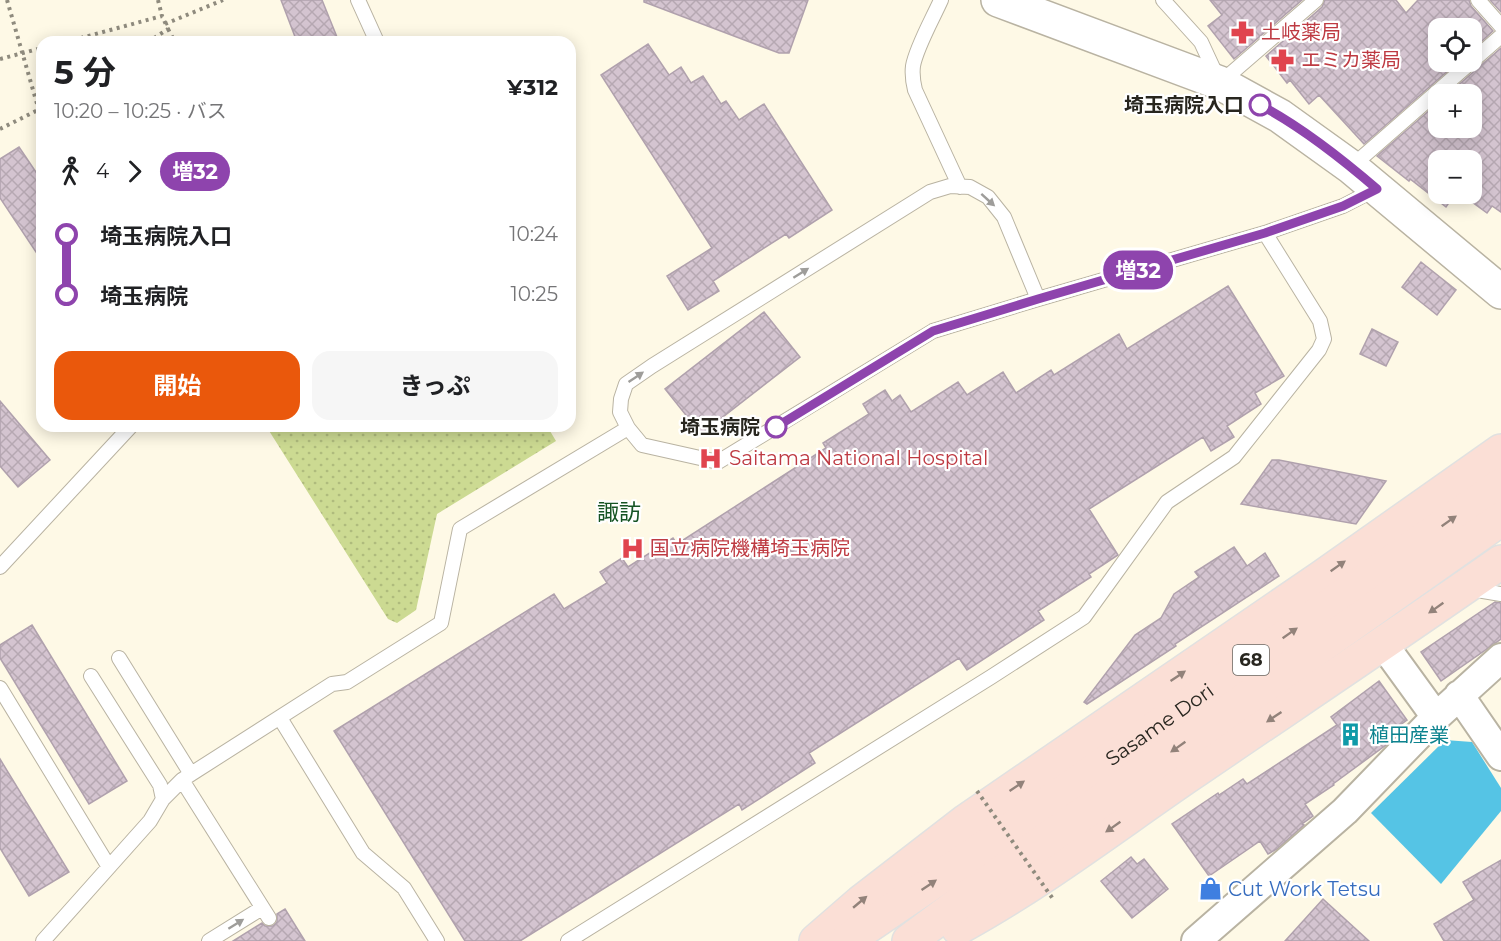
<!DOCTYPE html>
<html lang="ja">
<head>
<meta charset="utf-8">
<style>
  body { margin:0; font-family:Montserrat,"Noto Sans JP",sans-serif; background:#f6f6f6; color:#202124; height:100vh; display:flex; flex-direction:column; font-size:22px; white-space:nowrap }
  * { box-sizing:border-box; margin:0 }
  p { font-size:20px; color:#757577 }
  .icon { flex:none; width:33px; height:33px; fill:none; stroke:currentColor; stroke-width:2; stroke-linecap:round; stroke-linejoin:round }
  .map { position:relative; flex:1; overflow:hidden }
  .sheet { position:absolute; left:36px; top:36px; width:540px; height:396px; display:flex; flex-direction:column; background:#fff; border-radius:18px; box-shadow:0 3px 15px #0003 }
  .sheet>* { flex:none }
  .badge { padding:0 12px; border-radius:20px; font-size:21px; line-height:39px }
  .tools { position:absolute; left:1428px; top:18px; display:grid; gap:12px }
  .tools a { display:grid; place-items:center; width:54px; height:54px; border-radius:12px; background:#fff; box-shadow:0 3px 15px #0003; font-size:30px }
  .map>.badge { position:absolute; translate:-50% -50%; box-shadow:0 0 0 3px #fff }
  .legs { display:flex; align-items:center; gap:9px; height:66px; padding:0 18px; font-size:20px }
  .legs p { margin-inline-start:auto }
  .head { display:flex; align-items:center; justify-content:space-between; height:102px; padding:0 18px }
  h1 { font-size:33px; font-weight:700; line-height:45px }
  .cta { display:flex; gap:12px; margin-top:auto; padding:12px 18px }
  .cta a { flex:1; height:69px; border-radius:18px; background:#ea580c; color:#fff; font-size:24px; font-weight:700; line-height:69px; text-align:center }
  .cta a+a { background:#f6f6f6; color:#202124 }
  ul { padding:0 18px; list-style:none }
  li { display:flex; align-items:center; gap:21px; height:60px; font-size:22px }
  li i { display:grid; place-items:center; width:9px; height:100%; margin:0 8px; background:currentColor }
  li i::after { content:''; width:15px; height:15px; margin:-8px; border:4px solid; border-radius:50%; background:#fff }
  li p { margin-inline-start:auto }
  li:first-child i { background:linear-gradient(#0000 50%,currentColor 0) }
  li:last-child i { background:linear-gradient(currentColor 50%,#0000 0) }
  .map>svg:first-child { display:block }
  .grass { fill:url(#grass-dots) }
  .water { fill:#55c4e5 }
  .building { fill:url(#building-cross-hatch); stroke:#b0a1ad; stroke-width:1.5 }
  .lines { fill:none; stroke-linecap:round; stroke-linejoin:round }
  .service-casing { stroke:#b9b3a2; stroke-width:16 }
  .minor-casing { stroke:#b9b3a2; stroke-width:32 }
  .tertiary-casing { stroke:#b9b3a2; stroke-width:36 }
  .primary-casing { stroke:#e1e1e0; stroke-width:36 }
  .path { stroke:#8f8b7e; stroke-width:4; stroke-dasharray:3 4.5; stroke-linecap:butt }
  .service { stroke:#fff; stroke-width:14 }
  .minor { stroke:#fff; stroke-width:28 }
  .tertiary { stroke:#fff; stroke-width:33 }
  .primary { stroke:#fbdfd6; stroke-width:33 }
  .path-bridge { stroke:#8f8b7e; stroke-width:4; stroke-dasharray:3 4.5; stroke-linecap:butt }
  .oneway { fill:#9e9d9a }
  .oneway2 { fill:#92827a }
  .line-1-casing { stroke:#fff; stroke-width:14 }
  .line-1 { stroke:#8e44ad; stroke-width:9 }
  .stop-1-dot { fill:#fff; stroke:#8e44ad; stroke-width:3 }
  .labels { text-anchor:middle; stroke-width:4.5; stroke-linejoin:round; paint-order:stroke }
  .shield { fill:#fff; stroke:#686762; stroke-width:1.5 }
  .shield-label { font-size:18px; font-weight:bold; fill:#28261f }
  .health-label { font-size:20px; fill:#be3a42; stroke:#fff; text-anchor:start }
  .stop-label { font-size:20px; font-weight:bold; fill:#28261f; stroke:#fff; text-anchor:end }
  .street-label { font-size:20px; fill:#28261f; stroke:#fff }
  .culture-label { font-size:20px; fill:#0d838f; stroke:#fff; text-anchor:start }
  .shop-label { font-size:20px; fill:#366cbe; stroke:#fff; text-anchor:start }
  .quarter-label { font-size:22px; fill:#165424; stroke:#fff }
</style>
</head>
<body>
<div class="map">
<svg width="1501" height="941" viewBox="0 0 1501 941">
  <defs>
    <pattern id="grass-dots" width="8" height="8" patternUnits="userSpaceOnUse" patternTransform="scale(1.5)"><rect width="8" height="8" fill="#ccda92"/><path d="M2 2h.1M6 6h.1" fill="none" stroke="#afbb7d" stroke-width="1.8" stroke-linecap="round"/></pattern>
    <pattern id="building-cross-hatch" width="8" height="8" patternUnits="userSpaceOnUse" patternTransform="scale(1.5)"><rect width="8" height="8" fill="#d4c4d0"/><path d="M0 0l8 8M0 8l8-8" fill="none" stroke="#b6a8b2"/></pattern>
  </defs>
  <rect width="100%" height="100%" fill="#fef9e6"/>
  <path class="grass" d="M266,426h281l9,15 -119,73 -21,96 -19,13 -9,-4z"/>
  <path class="water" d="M1445,740l27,2 29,46v23l-60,73 -70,-71z"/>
  <path class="building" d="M281,0h41l17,42h-42z
    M644,0h164l-19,53h-10l-135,-51z
    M1210,0h92l-68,59 -26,-33 14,-11z
    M1325,0h71l10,13 12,-13h51l2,6 22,25 -21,19v-22h-34v34h20l-94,82 -45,-49 -10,9 -19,-24 -3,3 -21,-27 56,-49z
    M1490,0h11v12z
    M648,44l21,31 12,-8 10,16 12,-7 18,28 5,-3 13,19 25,-16 68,106 -43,28 -3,-4 -73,47 6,10 -31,19 -21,-34 45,-28 -111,-173z
    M1501,48v164l-9,-6 -5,7 -26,-19h11v-34h-34v34h17l-9,13 -36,-28 -1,2 -32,-25 61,-53v25h34v-34h-24z
    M19,147l23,34v80l-42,-63v-39z
    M1421,262l35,28 -19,25 -35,-28z
    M1228,286l56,90 -29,17 6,11 -34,22 7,11 -23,14 -8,-14 -114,72 29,46 -29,19 2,3 -53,34 6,9 -77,50 -8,-12 -150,95 6,10 -73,47 -3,-6 -219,137h-55l-131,-210 220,-137 10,15 43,-26 -7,-11 22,-14 6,9 45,-29 4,6 149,-96 -3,-5 46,-29 -6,-10 22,-14 7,11 8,-6 11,17 47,-30 9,13 36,-23 13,21 35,-23 3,5 65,-41 8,15z
    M764,312l36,45 -99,77 -36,-45z
    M1372,329l26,13 -12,24 -26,-12z
    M0,401l50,59 -32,27 -18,-21z
    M1272,460h7l107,21 -30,43 -115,-20z
    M1234,547l13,19 18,-13 14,23 -104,68 1,2 -89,58 -3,-2 51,-67 26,-17 13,-24 25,-17 -4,-5z
    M1495,602l6,1v36l-60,42 -20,-29z
    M32,625l95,156 -38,23 -89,-146v-13z
    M1379,681l28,39 -25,18 4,7 -53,39 1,1 -29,19 8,12 -11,8 2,1 -27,24 -9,5 -8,-13 -51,35 -37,-52 46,-31 1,2 24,-16 4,5 90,-59 -6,-8z
    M0,759l69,113 -40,24 -29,-48z
    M1131,857l6,7 7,-5 24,30 -36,29 -31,-37z
    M1501,860v81h-57l-10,-17 40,-24 -11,-18z
    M1323,899l46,42h-84z
    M285,909l20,32h-72l29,-18 3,3h8l4,-4v-8z"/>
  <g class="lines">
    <defs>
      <path id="service" d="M358,0l19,42
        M941,0c-8,18 -25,48 -28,66 -1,8 0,16 2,24l45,97
        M1163,0l38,42 19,41 96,-83
        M1478,0l23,26
        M1351,167l150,-131
        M1038,299l-34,-82 -16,-20 -18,-10 -20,-1 -20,6 -278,174 -26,18 -5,15 -1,13 8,16 14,17 76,17 215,-131 105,-32 227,-66 78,-27 33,-17
        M0,567l131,-141
        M1471,589l30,5
        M119,658l72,116
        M0,688l109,179
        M280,718l83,135 41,35 33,53
        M182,780l87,138
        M163,799l19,-19 9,-6 141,-90 15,-2 94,-59 19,-94 168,-101
        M43,941l107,-120 13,-22 -3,-14 -69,-109
        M209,941l53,-33
        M568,941l423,-264 93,-60 83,-115 67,-45 85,-107 5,-11 -4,-18 -55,-88"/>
      <path id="minor" d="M1383,644l53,73
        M1459,695l42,61
        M1196,941l149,-130 91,-94 65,-59"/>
      <path id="tertiary" d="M998,0l222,83 60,33 71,51 150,125"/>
      <g id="primary">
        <path d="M958,928c81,-44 155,-101 231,-153 104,-71 209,-141 312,-213"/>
        <path d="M816,941l45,-39 105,-81 356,-244 179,-126"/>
        <path id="s1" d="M846,941l155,-105 500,-351"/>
        <path d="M909,941l121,-90 471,-332"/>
      </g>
    </defs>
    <use href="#service" class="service-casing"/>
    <use href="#minor" class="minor-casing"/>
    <use href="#tertiary" class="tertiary-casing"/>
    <use href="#primary" class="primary-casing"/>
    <path class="path" d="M7,0l35,121
      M158,0l4,16
      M165,24l58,-24
      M168,29l7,13
      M66,42l96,-26 6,13 -20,13
      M0,59l42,-11
      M0,129l42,-21"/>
    <use href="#service" class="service"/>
    <use href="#minor" class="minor"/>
    <use href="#tertiary" class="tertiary"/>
    <use href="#primary" class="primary"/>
    <path class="path-bridge" d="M977,791l76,108"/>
  </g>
  <defs><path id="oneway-solid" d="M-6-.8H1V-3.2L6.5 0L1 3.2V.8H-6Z" transform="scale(1.5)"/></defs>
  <g class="oneway">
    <use href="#oneway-solid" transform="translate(988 200) rotate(42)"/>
    <use href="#oneway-solid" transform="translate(801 273) rotate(-32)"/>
    <use href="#oneway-solid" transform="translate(636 377) rotate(-34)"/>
    <use href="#oneway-solid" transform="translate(236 924) rotate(-32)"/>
  </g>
  <g class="oneway2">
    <use href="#oneway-solid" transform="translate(1449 521) rotate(-35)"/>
    <use href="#oneway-solid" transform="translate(1338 566) rotate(-35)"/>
    <use href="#oneway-solid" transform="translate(1436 608) rotate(145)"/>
    <use href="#oneway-solid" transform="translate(1290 633) rotate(-35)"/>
    <use href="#oneway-solid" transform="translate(1178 676) rotate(-34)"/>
    <use href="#oneway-solid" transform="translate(1274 717) rotate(146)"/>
    <use href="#oneway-solid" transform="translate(1178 747) rotate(145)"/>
    <use href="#oneway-solid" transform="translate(1017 786) rotate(-34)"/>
    <use href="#oneway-solid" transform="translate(1113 827) rotate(145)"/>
    <use href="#oneway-solid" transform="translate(929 885) rotate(-34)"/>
    <use href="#oneway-solid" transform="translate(860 902) rotate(-40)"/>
  </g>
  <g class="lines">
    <defs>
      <path id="line-1" d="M776,427l157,-96 105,-32 227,-66 78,-27 34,-17c-36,-31 -75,-62 -117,-84"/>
    </defs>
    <use href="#line-1" class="line-1-casing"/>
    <use href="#line-1" class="line-1"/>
  </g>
  <defs>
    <symbol id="pharmacy-bare" viewBox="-9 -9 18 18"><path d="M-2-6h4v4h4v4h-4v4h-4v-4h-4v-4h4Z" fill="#e0444e" stroke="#fff" stroke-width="2.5" paint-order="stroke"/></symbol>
    <symbol id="hospital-bare" viewBox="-9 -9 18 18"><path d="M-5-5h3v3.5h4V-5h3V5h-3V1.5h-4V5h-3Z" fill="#e0444e" stroke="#fff" stroke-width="2.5" paint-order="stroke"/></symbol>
    <symbol id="building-bare" viewBox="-9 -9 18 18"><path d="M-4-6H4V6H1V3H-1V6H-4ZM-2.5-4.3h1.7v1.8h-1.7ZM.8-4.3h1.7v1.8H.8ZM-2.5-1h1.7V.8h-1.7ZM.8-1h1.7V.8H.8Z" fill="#0f9aa8" stroke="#fff" stroke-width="2.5" paint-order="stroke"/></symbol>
    <symbol id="shop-bare" viewBox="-9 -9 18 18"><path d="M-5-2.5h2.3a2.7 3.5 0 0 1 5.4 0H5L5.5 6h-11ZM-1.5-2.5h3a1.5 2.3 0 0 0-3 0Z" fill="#3f7fe0" stroke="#fff" stroke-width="2.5" paint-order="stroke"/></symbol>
  </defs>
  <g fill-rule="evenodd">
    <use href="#pharmacy-bare" x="1226" y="16" width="33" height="33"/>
    <use href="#pharmacy-bare" x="1266" y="44" width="33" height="33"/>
    <use href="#hospital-bare" x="694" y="442" width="33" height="33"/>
    <use href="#hospital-bare" x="616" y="532" width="33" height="33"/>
    <use href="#building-bare" x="1334" y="718" width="33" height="33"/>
    <use href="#shop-bare" x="1194" y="872" width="33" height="33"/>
  </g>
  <g class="stop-1-dot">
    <circle cx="1260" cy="105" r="10"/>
    <circle cx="776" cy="427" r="10"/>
  </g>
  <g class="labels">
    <rect class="shield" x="1233" y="645" width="36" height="30" rx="4.5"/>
    <g class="shield-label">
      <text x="1251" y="666">68</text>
    </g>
    <g class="health-label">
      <text x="1261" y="39">土岐薬局</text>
      <text x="1301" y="67">エミカ薬局</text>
      <text x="729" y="465">Saitama National Hospital</text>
      <text x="650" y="555">国立病院機構埼玉病院</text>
    </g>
    <g class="stop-label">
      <text x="1244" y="112">埼玉病院入口</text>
      <text x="760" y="434">埼玉病院</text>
    </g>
    <g class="street-label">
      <text dy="7" stroke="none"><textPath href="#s1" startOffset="381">Sasame Dori</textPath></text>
    </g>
    <g class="culture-label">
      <text x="1369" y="742">植田産業</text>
    </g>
    <g class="shop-label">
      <text x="1228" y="896">Cut Work Tetsu</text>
    </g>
    <g class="quarter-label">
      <text x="619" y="520">諏訪</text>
    </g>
  </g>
</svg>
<div class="tools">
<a><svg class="icon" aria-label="locate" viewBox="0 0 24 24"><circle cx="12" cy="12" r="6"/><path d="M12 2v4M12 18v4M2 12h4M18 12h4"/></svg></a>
<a>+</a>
<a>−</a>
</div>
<b class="badge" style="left:1138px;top:270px;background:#8e44ad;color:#fff">増32</b>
<section class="sheet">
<div class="head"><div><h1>5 分</h1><p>10:20 – 10:25 · バス</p></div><b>¥312</b></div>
<div class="legs"><svg class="icon" aria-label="walk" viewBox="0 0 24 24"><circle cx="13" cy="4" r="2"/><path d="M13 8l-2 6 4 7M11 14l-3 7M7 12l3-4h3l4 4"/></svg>4<svg class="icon" aria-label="forward" viewBox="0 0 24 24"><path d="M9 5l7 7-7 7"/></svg><b class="badge" style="background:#8e44ad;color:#fff">増32</b></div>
<ul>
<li><i style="color:#8e44ad"></i><b>埼玉病院入口</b><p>10:24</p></li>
<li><i style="color:#8e44ad"></i><b>埼玉病院</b><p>10:25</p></li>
</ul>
<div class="cta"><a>開始</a><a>きっぷ</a></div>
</section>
</div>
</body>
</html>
